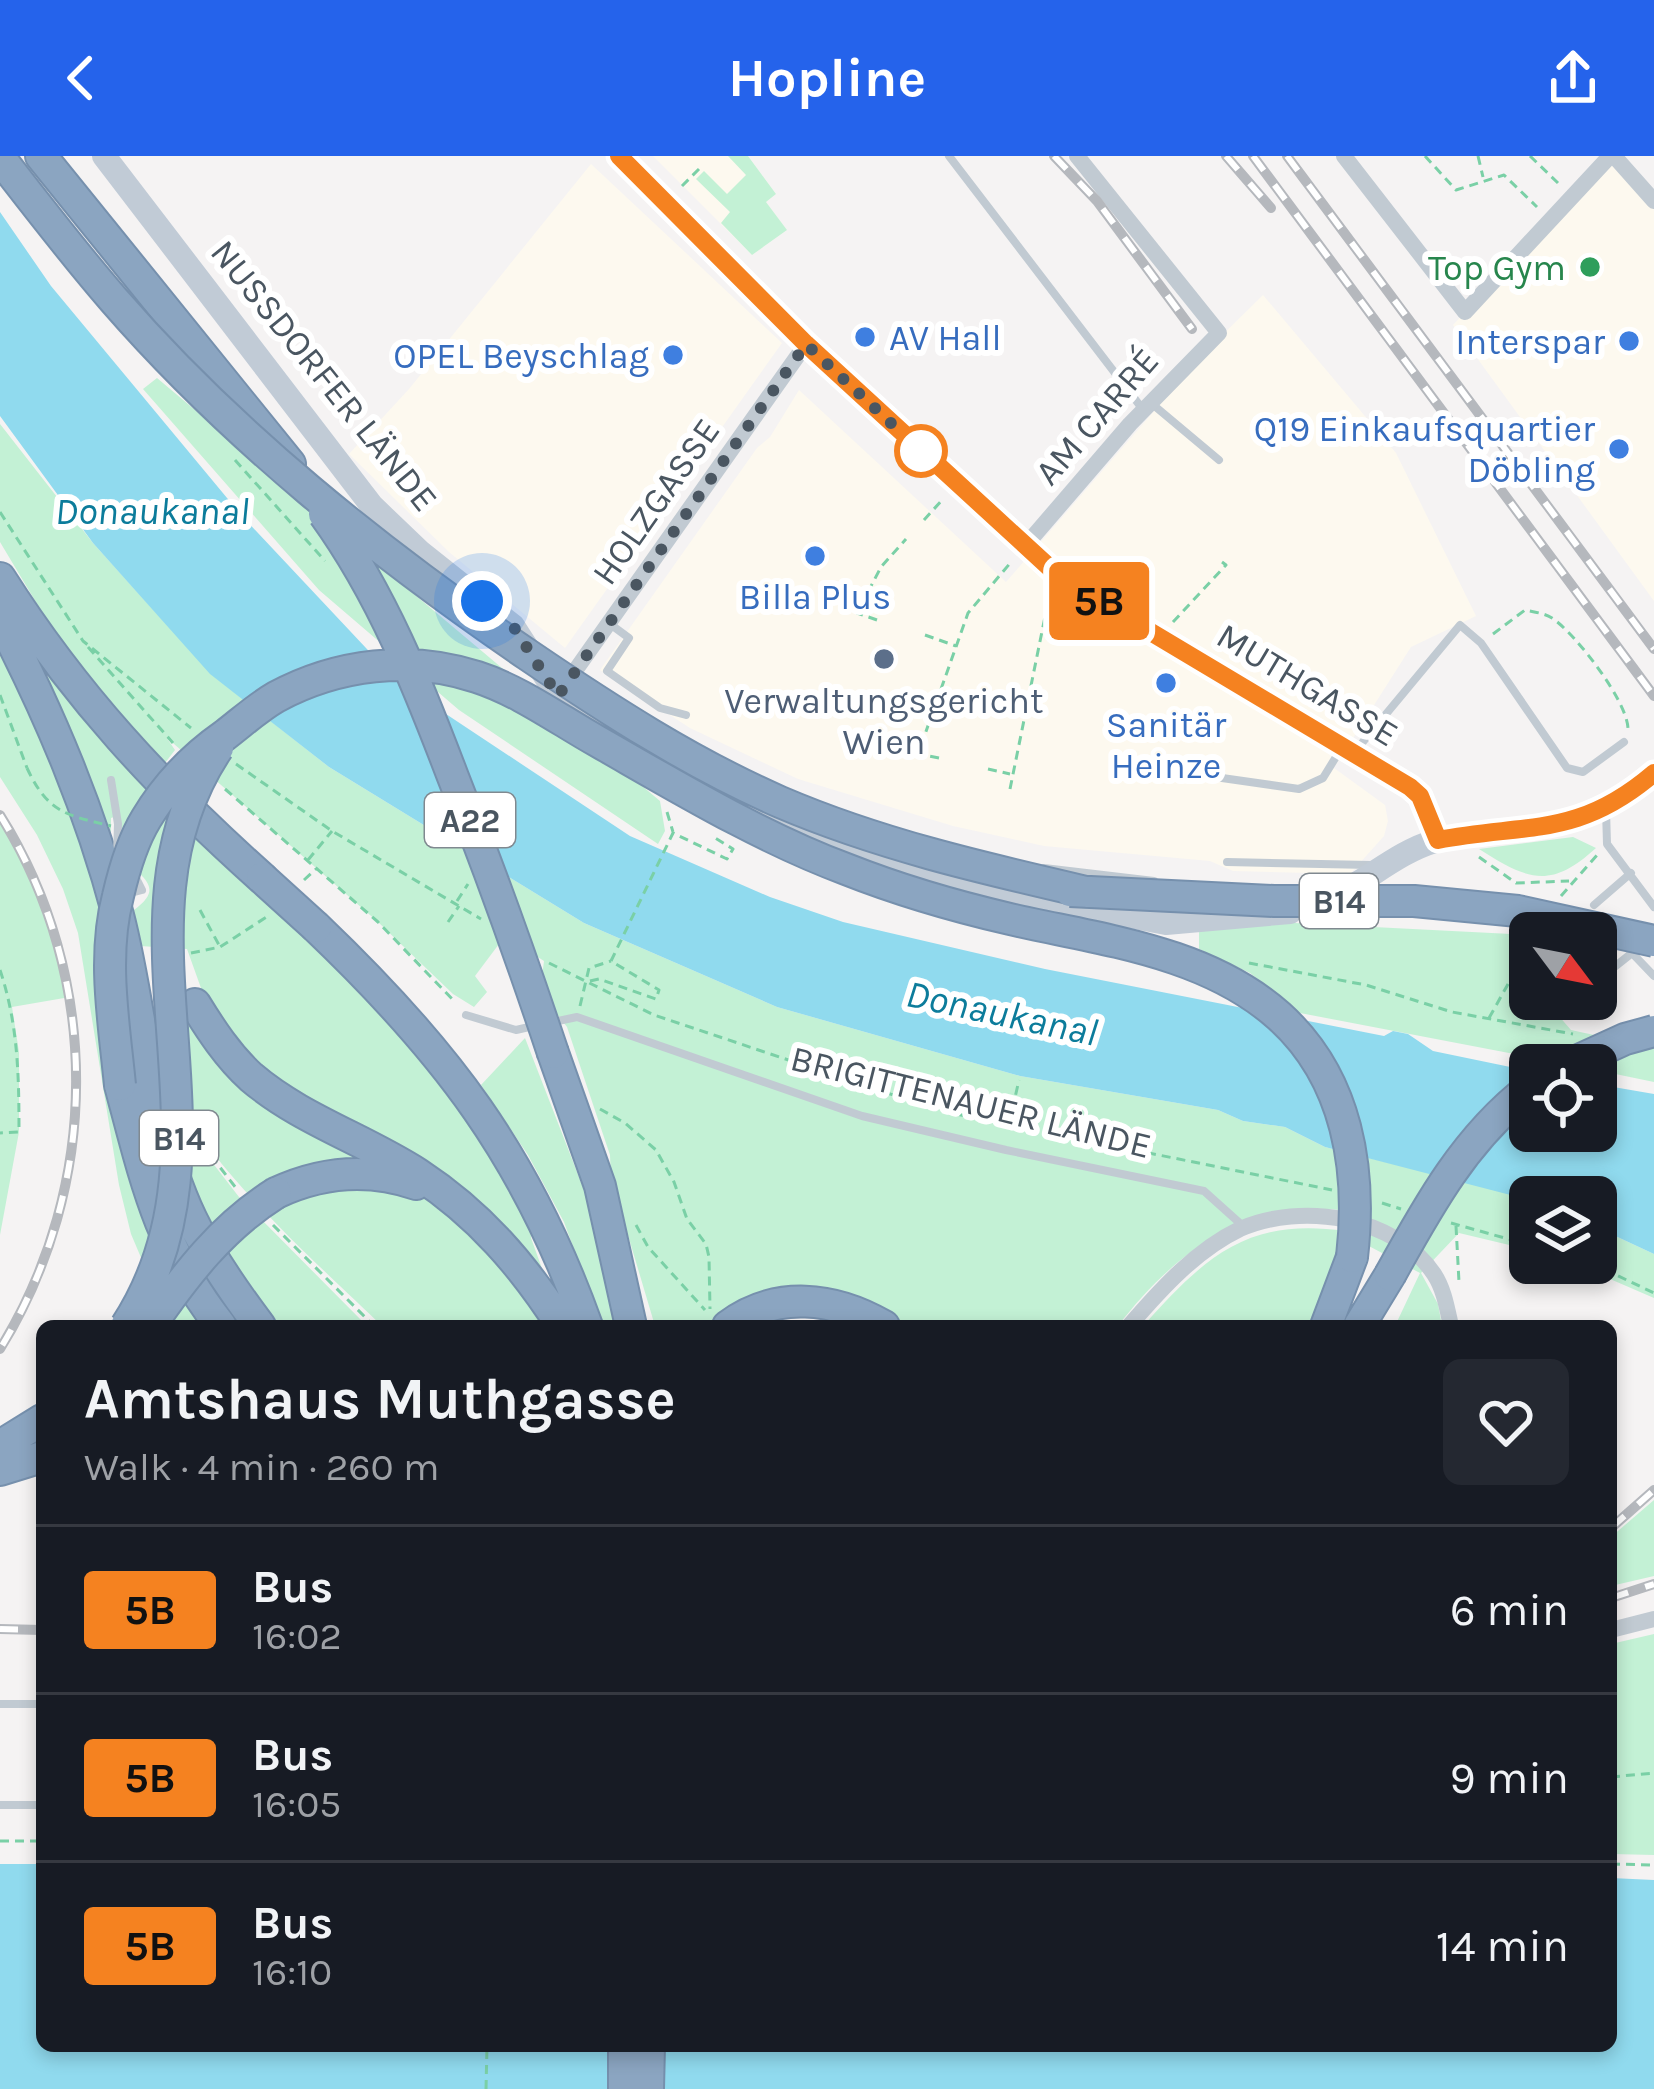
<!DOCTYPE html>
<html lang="en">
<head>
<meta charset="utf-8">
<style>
  body { margin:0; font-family:Karla,sans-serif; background:#242831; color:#f1f3f6; height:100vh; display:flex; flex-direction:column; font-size:45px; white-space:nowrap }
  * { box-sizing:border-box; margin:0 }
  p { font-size:39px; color:#9ea1a6 }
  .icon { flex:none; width:66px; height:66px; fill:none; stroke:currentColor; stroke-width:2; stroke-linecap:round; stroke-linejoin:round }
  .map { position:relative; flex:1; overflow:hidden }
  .sheet { position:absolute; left:36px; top:1164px; width:1581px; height:732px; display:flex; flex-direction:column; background:#171b24; border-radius:18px; box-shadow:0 6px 18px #0003 }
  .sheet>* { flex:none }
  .badge { padding:0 24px; border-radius:9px; font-size:42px; line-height:78px }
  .needle { width:78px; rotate:122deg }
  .controls { position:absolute; left:1509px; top:756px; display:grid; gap:24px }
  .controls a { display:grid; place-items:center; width:108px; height:108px; border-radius:18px; background:#171b24; box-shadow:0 6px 18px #0003; font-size:60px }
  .you { position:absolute; width:60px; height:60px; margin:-30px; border:9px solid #fff; border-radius:50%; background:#1a73e8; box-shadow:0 0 0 18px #1a73e833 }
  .map>.badge { position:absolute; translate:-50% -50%; box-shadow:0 0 0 6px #fff }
  .round { display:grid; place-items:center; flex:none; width:126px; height:126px; border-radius:18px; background:#242831 }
  .summary { display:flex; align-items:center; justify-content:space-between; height:204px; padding:0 48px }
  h1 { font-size:57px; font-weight:700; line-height:90px }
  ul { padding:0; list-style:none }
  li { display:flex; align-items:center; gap:36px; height:168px; padding:0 48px; border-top:3px solid #363941 }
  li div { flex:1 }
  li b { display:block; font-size:45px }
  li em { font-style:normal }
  li .badge { min-width:132px; font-weight:700; text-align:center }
  header { display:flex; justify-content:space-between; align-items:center; height:156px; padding:0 48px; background:#2563eb; color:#fff; font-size:54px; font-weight:700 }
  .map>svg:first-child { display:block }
  .commercial { fill:#fdf9ef }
  .green { fill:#c3f1d5 }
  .water { fill:#90daee }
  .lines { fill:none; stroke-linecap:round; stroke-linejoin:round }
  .highway-casing { stroke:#7690ad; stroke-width:34 }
  .path { stroke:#7ad0a6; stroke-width:3; stroke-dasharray:9 6; stroke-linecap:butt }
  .lane { stroke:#c1cad2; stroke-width:8 }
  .street { stroke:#c1cad2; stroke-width:16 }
  .secondary { stroke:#c1cbd6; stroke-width:24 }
  .highway { stroke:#8ba5c1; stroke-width:30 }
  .rail-casing { stroke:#b5b8bd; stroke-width:10 }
  .rail { stroke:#fff; stroke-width:6; stroke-dasharray:18; stroke-linecap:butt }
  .highway-bridge-casing { stroke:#7690ad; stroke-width:34; stroke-linecap:butt }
  .path-bridge { stroke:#7ad0a6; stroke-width:3; stroke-dasharray:9 6; stroke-linecap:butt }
  .highway-bridge { stroke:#8ba5c1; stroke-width:30 }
  .line-casing { stroke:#fff; stroke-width:27 }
  .line { stroke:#f58220; stroke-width:18 }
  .walk { stroke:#4a5661; stroke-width:12; stroke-dasharray:0 21.6 }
  .leisure-dot { fill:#2e9e5b; stroke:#fff; stroke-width:4.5 }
  .shop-dot { fill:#3f7fe0; stroke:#fff; stroke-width:4.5 }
  .stop-dot { fill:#fff; stroke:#f58220; stroke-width:6 }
  .service-dot { fill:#5c6f8a; stroke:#fff; stroke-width:4.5 }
  .labels { text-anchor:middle; stroke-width:12; stroke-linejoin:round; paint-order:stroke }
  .shield { fill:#fff; stroke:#808990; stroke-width:3 }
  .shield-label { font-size:33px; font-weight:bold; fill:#4a5661 }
  .leisure-label { font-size:36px; fill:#27864d; stroke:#fff; text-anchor:end }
  .shop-label { font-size:36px; fill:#366cbe; stroke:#fff; text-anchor:end }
  .street-label { font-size:36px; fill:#4a5661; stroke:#fff }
  .service-label { font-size:36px; fill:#4e5e75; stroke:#fff }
  .water-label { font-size:39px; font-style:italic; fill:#0c7c9b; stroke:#fff }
</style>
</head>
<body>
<header><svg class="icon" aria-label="back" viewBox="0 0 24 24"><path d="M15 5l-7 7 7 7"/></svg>Hopline<svg class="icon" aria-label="share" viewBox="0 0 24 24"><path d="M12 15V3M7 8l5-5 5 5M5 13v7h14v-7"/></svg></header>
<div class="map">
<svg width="1654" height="1933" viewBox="0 0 1654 1933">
  <rect width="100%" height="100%" fill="#f5f3f3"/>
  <path class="commercial" d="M653,0h95l28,38 -10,8 21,28 -35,25z
    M1610,0l44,42v403l-201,-276z
    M591,8l191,179 -217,305 -116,-96 -100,-98 60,-65z
    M1263,139l133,158 80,163 -65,31 -77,121 51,37 3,16 -4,15 -34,38 -117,-3 -23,-10 -166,-15 -91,-20 -155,-47 -108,-51 -90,-58 157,-222 13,-11 29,-47 207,192 202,-233z"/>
  <path class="green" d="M728,0h20l28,38 -10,8 21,28 -35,25 -31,-32 9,-11 -34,-33 8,-8 23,23 19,-19z
    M157,222l503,423 5,30 -7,13 -199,-134 -140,-120 -176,-201z
    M0,268l93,119 118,131 118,93 255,156 193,84 243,69 198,34 25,11 42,6 40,20 185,46 20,7v50l-71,-17 -38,40 17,31 4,22h-47l25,-53 -55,-29 -54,82h-168c62,-69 104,-109 202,-95l2,-20c-97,-14 -172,40 -229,115h-218l-44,-25 -140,21 -4,4h-57l-44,-148 -1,-23 -43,-128 -27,-35 4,-31 -39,-25 -30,40 12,16 -13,15 -21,-13 -75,-72 -212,-185 9,13 -17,22 -91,-118 -67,-112z
    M0,479l64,148 36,118 45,212 100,213h-13l-13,-15 -113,-233 27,115 22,53 53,80h-38l-39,-92 -12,-49 -41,-252 -15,-44 -26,-54 -37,-58z
    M48,518l97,114 177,161 138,151 72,122 -1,16 18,50 -296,-221 -47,-65 -19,-53 -47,-3 -6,-36c34,-25 3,-32 -9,-55 -6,-11 -4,-28 -5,-40l-9,3v33l-62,-160z
    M0,659l42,82 28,100 -58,10 7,45v80l-19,103z
    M1573,681l23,11c-46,42 -68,32 -117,1z
    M1199,762l331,17v16l-12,17 12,15v16h14l27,31 83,18v34l-58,-12v-5h-24l-272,-52 -50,-40 -51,-24z
    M188,863l194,144 -52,22c24,2 53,0 76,6 65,17 104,86 144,135h-168c-45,-44 -175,-160 -193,-214 -7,-22 -1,-69 -1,-93z
    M525,882l66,170 27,118h-16l-38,-104 -36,-67 -47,-70z
    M184,970l55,71 128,129h-95c-45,-62 -75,-126 -100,-198z
    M1596,1071l58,27v44l-81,-35h23z
    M1654,1344v76l-43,10v-49z
    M1654,1478v221l-43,-1v-210z"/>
  <path class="water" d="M0,56l51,74 191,230 139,148 65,50 184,122 140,61 73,25 202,47 339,67 9,-5 15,3 25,17 97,20v60h66v-47l58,10v160l-58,-27v-30h-66v3l-205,-53 -40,-20 -42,-6 -25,-11 -198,-34 -243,-69 -193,-84 -255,-156 -119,-93 -117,-131 -93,-127z
    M0,1708h42v182h1569v-168l43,2v209h-1654z"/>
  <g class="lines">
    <defs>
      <path id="highway" d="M41,0l249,308
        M0,422c75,118 159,208 262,300
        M0,462c50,97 90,191 118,297 26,100 28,208 73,303 18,38 44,75 69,108
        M316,771c130,124 210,229 271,399
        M195,848c16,26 33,52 56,73 49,42 113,62 167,97 61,40 105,91 144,152
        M553,897l47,133 31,140
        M120,929c25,93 39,163 101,241
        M276,1037c45,-21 93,-25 140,-9
        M728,1170c48,-36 106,-29 156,0
        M1326,1170l26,-69
        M1359,1170l31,-51
        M0,1290l42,-26
        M0,1314l42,-13
        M624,1933v-43
        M648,1933l1,-43"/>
    </defs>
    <use href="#highway" class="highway-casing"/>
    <path class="path" d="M1425,0l31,34 48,-15 33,32
      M1478,0l5,21
      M1530,0l28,27
      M682,30l18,-18
      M235,304l90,101
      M0,356l83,129 108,87
      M924,364l19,-21
      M877,464l-20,-7 24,-46 25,-28
      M1173,466l53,-57 -4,-3
      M1493,478l32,-24c9,2 19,3 27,8 24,16 76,84 76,111
      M925,479l31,11
      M88,491l85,96
      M0,539l27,73
      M939,602l-21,-4 50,-141 44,-52
      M236,608l96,67 149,88
      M988,613l22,5
      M225,633l153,133 77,80
      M1010,633l39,-192
      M667,656l6,20
      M1479,701l37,26 53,-2
      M308,704l24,-29
      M304,724l12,-11
      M1561,740l37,-42
      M457,745l11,-17
      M200,754l19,35
      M448,766l11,-16
      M191,797l29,-6 48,-31
      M549,807l105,52 287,96 391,79
      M1249,807l117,22 86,27 121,22
      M0,814c18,54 19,105 19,162l-19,1
      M590,825l9,-2 57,20 3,-9 -48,-29 62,-128 54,26 6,-10 -21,-13
      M580,850l9,-38 22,-7
      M1489,862l41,-73
      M600,953l25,14 31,27 18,32 13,37 19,25 3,13 1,52
      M1009,968l10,-44
      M202,988l34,44
      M1382,1047l19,6
      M1451,1067l79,22
      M273,1069l101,101
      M636,1069l12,22 57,63
      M1456,1070l3,56
      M1591,1107l63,30
      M1611,1621l43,-4
      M0,1685h42
      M1611,1708l43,1
      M486,1933l1,-43"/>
    <path class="lane" d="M949,0l192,251
      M1151,247l68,57
      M610,468l19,14 -22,33 53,37 26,7
      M1357,593l103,-124 21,18 86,125 16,4 41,-30
      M1208,620l91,13 24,-11 16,-26
      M111,624l7,44 -1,32
      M1606,654l1,34 47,63
      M1227,706l144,3
      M1044,712l110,13
      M127,738l15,-4 -10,-20
      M1594,749l37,-32
      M1639,790l-7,7 22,23
      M1598,824l34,-27
      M466,859l50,15 22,-5
      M553,866l24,-5 285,99 144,34 198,41 39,35
      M0,1548h42
      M0,1649h42"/>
    <path class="street" d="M1344,0l121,156 145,-156
      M1614,0l40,45
      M1025,390l105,-122 89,-91 -142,-177
      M565,529l241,-341
      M1129,1170c31,-36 67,-76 111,-97 61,-27 155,-13 194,45 10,15 13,34 17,52
      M1611,1474l43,-11"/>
    <path class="secondary" d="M104,0l268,350 48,46 93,74 45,70 107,67 82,42 137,53 120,34 162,31 124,-11
      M619,0l187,188 256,235 348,208 9,9 19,44
      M1328,743c38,-16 67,-46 107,-58 25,-7 50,-7 75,-10 58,-4 99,-20 144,-58"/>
    <use href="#highway" class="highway"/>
    <defs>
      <path id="rail" d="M1054,0l43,45 95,128
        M1226,0l45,52
        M1253,0l401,540
        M1287,0l367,493
        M0,659c102,163 101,370 0,534
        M1611,1372l43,-38
        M1611,1442l43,-14
        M0,1473l42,1"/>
    </defs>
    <use href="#rail" class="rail-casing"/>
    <use href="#rail" class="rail"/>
    <defs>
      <path id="highway-bridge" d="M0,2c37,48 74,96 114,142 119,137 265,253 414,355 81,55 163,108 252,147 98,42 202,66 306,90
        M324,358c58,80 94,171 129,263 36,91 69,183 100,276
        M262,722l54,49
        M1070,735l204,10h140l104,10 136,30
        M1568,909l57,-26 29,-8
        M120,929c-6,-62 -18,-128 -2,-189 6,-26 14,-54 28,-77 21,-35 46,-61 79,-84 17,-13 32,-27 51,-38 61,-33 135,-42 201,-20 43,14 81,42 120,64 79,45 163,96 249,128 53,21 108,37 164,50 92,21 196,32 269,97 69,62 83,154 73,241
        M1390,1119c38,-69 76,-138 140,-187
        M126,1170c121,-185 -28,-401 92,-578
        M150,1170c36,-52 72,-99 126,-133"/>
    </defs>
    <use href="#highway-bridge" class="highway-bridge-casing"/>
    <path class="path-bridge" d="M27,612c21,45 39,47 84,58"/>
    <use href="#highway-bridge" class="highway-bridge"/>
  </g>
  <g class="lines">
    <defs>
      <path id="line" d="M619,0l187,188 256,235 348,208 10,9 18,44c90,-17 140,-2 216,-67"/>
    </defs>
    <use href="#line" class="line-casing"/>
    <use href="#line" class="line"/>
    <path class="walk" d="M482,445l31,25 45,70 248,-352 118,110 -3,-3"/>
  </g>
  <circle class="leisure-dot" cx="1590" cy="111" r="12"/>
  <g class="shop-dot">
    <circle cx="865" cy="181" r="12"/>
    <circle cx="1629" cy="185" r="12"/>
    <circle cx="673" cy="199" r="12"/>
    <circle cx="1619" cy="293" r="12"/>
    <circle cx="815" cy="400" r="12"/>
    <circle cx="1166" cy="527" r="12"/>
  </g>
  <circle class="stop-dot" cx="921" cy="295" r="24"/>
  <circle class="service-dot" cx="884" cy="503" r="12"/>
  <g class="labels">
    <g class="shield">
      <rect x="425" y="637" width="90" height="54" rx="9"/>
      <rect x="1300" y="718" width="78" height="54" rx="9"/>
      <rect x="140" y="955" width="78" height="54" rx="9"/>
    </g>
    <g class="shield-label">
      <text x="470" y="676">A22</text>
      <text x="1339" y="757">B14</text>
      <text x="179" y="994">B14</text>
    </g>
    <g class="leisure-label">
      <text x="1566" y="124">Top Gym</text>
    </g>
    <g class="shop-label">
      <text x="889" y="194" text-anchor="start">AV Hall</text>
      <text x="1605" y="198">Interspar</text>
      <text x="649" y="212">OPEL Beyschlag</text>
      <text x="1595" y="285">Q19 Einkaufsquartier<tspan x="1595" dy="41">Döbling</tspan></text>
      <text x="815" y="453" text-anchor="middle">Billa Plus</text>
      <text x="1166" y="581" text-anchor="middle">Sanitär<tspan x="1166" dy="41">Heinze</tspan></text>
    </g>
    <g class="street-label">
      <text transform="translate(325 219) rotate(51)" y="13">NUSSDORFER LÄNDE</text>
      <text transform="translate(1096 260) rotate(-49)" y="13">AM CARRÉ</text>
      <text transform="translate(655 345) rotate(-55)" y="13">HOLZGASSE</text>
      <text transform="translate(1308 528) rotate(31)" y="13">MUTHGASSE</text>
      <text transform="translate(971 945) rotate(14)" y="13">BRIGITTENAUER LÄNDE</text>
    </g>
    <g class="service-label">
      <text x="884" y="557">Verwaltungsgericht<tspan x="884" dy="41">Wien</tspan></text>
    </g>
    <g class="water-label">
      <text x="152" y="368">Donaukanal</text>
      <text transform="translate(1002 856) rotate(12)" y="14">Donaukanal</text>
    </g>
  </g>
</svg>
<div class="controls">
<a><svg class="needle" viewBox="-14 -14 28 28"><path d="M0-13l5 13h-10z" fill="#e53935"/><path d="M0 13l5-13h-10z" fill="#9ea1a6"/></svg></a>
<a><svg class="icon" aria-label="locate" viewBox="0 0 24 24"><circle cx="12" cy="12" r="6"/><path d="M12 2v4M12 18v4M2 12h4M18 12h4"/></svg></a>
<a><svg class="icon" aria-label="layers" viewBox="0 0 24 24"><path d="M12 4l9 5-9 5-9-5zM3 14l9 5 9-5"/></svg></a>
</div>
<div class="you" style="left:482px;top:445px"></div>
<b class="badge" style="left:1099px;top:445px;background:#f58220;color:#111">5B</b>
<section class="sheet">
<div class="summary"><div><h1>Amtshaus Muthgasse</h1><p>Walk · 4 min · 260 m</p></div><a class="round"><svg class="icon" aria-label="heart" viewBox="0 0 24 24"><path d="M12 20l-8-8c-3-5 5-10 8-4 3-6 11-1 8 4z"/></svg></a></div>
<ul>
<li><span class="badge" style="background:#f58220;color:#111">5B</span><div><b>Bus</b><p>16:02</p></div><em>6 min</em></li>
<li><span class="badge" style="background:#f58220;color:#111">5B</span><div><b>Bus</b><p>16:05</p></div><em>9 min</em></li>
<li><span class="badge" style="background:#f58220;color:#111">5B</span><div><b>Bus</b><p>16:10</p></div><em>14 min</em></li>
</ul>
</section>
</div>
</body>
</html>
